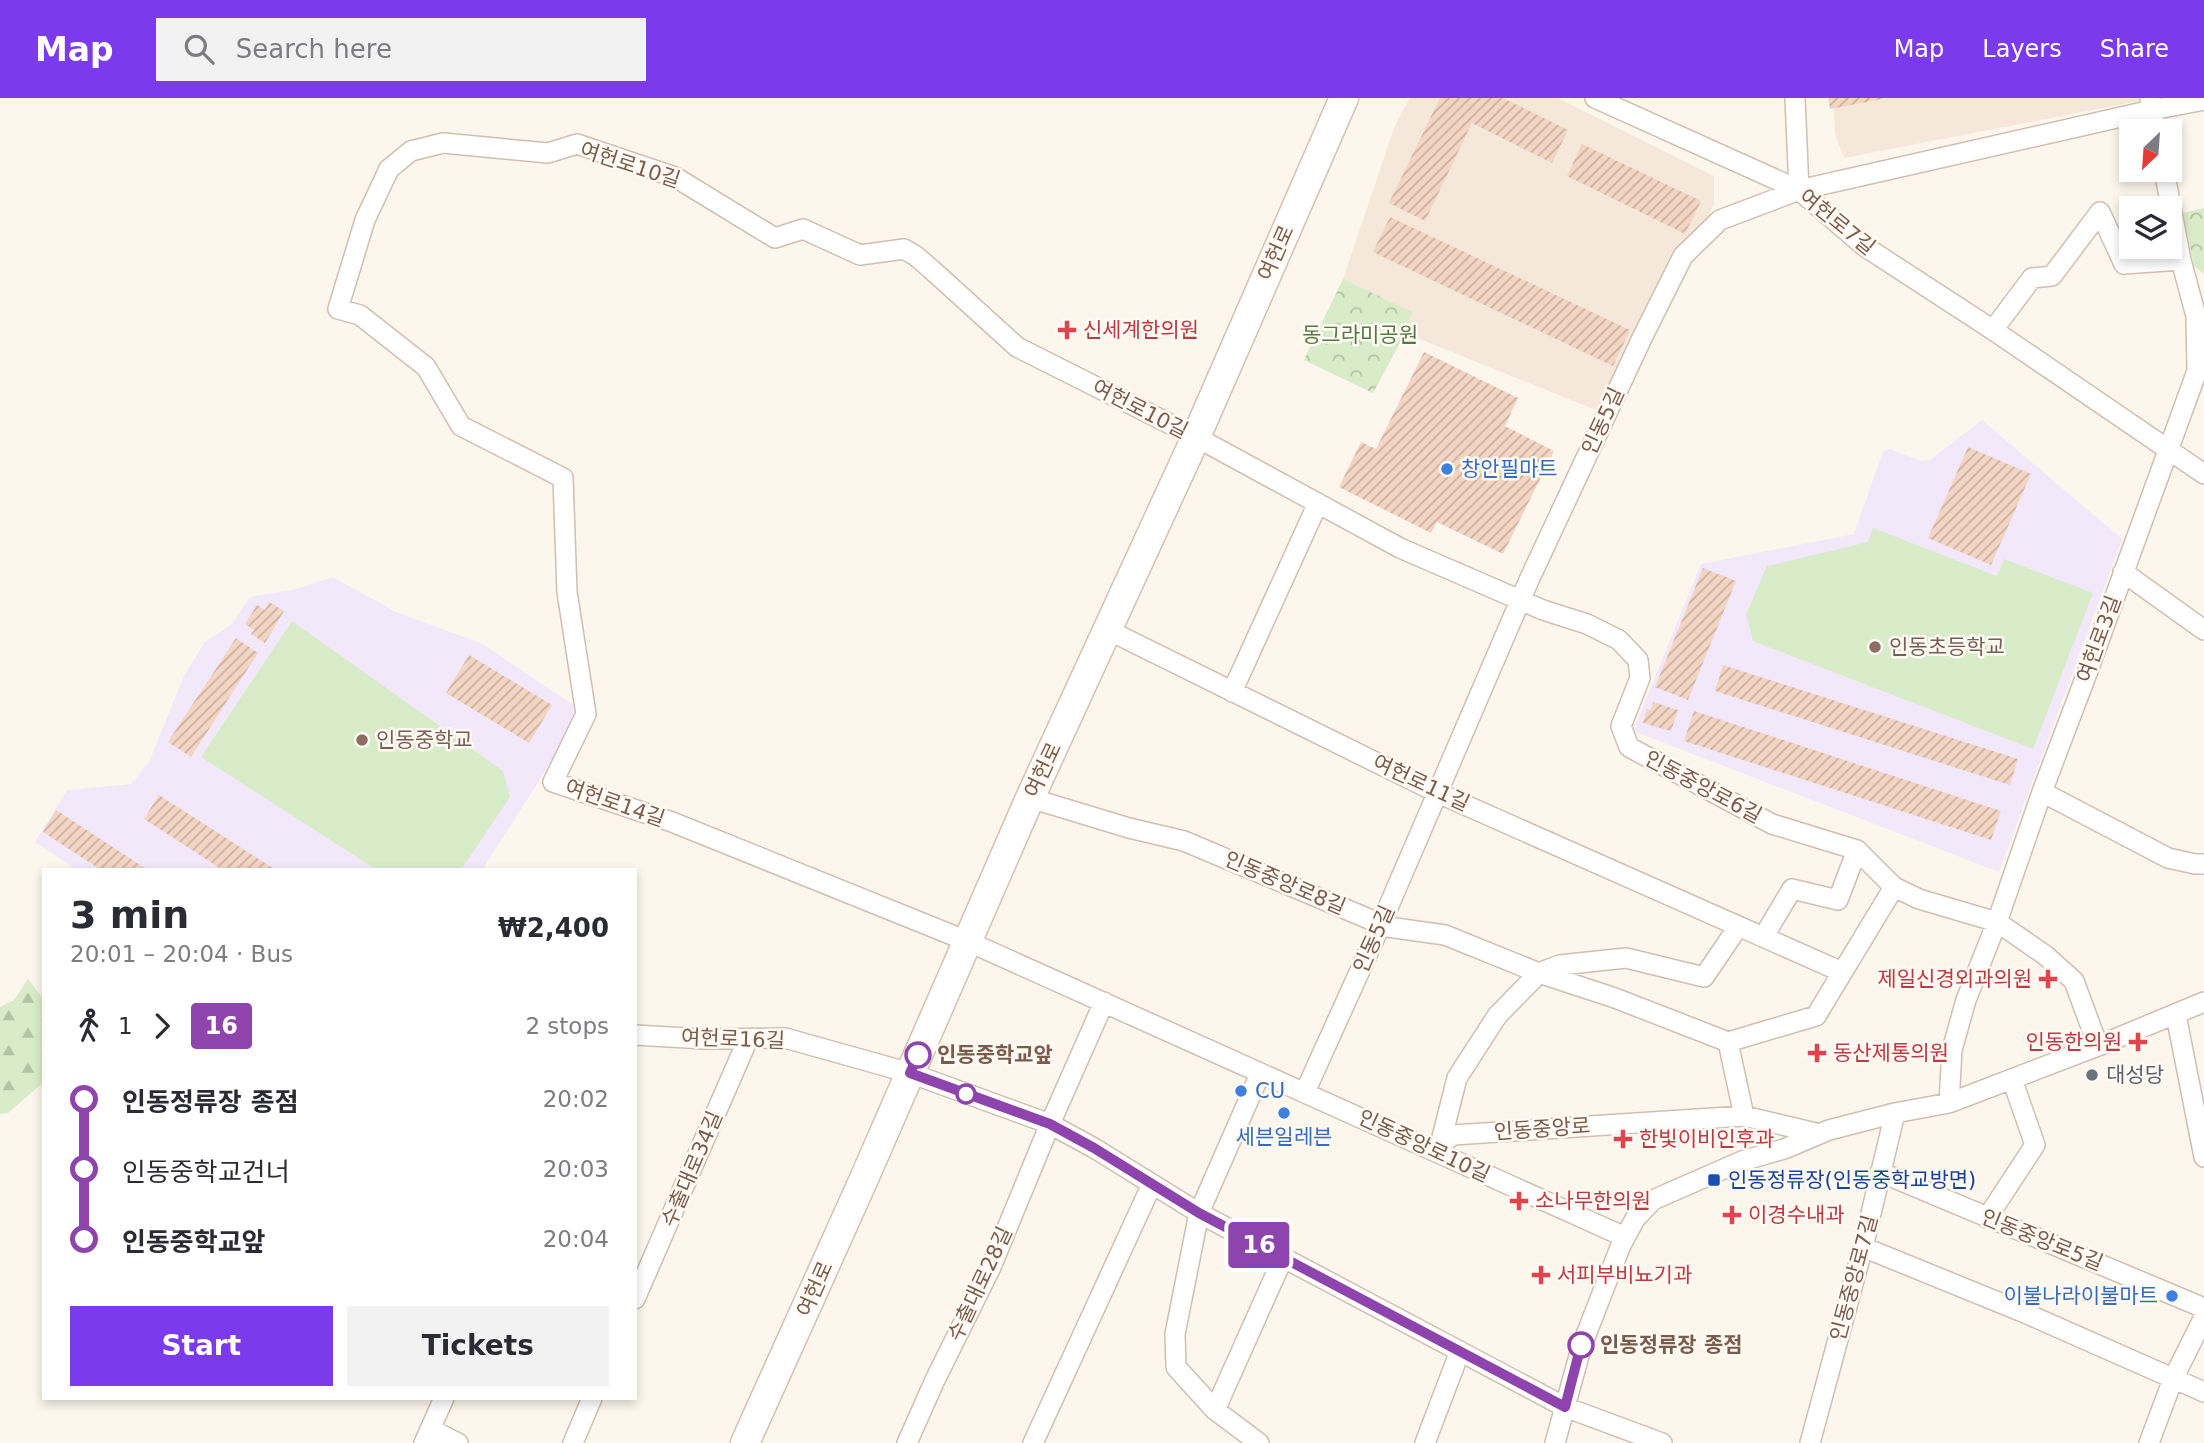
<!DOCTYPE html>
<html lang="en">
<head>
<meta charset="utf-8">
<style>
  body { margin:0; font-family:"DejaVu Sans","Noto Sans KR",sans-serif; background:#f2f2f3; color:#2b2b33; height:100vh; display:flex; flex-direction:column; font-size:26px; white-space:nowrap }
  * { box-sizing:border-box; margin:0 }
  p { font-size:23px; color:#7c7c81 }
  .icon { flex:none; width:38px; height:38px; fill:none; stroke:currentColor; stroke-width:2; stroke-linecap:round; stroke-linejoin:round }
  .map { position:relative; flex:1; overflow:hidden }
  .sheet { position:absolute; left:42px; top:770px; width:595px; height:532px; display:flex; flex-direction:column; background:#fff; border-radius:0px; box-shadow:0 4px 10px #0003 }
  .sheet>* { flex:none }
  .badge { padding:0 14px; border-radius:5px; font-size:24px; line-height:46px }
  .needle { width:46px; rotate:205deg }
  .buttons { position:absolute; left:2119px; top:21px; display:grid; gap:14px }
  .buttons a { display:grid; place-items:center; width:63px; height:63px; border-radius:0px; background:#fff; box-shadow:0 4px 10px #0003; font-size:35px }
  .map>.badge { position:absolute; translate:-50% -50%; box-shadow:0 0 0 4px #fff }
  .legs { display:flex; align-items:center; gap:10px; height:77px; padding:0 28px; font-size:23px }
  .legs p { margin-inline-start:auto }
  .headline { display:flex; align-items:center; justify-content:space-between; height:119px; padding:0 28px }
  h1 { font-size:38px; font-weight:800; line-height:52px }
  .action { display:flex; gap:14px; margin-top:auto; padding:14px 28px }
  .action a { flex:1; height:80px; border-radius:0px; background:#7c3aed; color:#fff; font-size:28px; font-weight:800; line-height:80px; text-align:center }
  .action a+a { background:#f2f2f3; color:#2b2b33 }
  ul { padding:0 28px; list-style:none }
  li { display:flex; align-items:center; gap:24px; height:70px; font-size:26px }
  li i { display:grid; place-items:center; width:10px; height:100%; margin:0 9px; background:currentColor }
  li i::after { content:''; width:18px; height:18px; margin:-9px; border:5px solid; border-radius:50%; background:#fff }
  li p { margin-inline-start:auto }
  li:first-child i { background:linear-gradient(#0000 50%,currentColor 0) }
  li:last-child i { background:linear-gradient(currentColor 50%,#0000 0) }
  header { display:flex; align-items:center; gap:42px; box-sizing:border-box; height:98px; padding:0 35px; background:#7c3aed; color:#fff }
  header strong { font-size:33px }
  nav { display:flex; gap:38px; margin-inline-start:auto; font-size:24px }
  .search { width:490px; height:63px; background:#f2f2f3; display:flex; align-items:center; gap:18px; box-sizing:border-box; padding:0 24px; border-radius:0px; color:#7c7c81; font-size:26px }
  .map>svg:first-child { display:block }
  .residential { fill:#f5e8da }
  .education { fill:#f3e8fa }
  .forest { fill:url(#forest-firs) }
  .park { fill:url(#park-crowns) }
  .pitch { fill:#d8ecc9 }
  .building { fill:url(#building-hatch) }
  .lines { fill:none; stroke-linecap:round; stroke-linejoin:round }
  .street-casing { stroke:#d1beb0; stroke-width:22 }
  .secondary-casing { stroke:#d6c0b0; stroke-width:31 }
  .street { stroke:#fff; stroke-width:19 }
  .secondary { stroke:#fff; stroke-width:28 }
  .line-1-casing { stroke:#fff; stroke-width:16 }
  .line-1 { stroke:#8e44ad; stroke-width:10 }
  .health-dot { fill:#e0444e; stroke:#fffaf3; stroke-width:2.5 }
  .shop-dot { fill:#3f7fe0; stroke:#fffaf3; stroke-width:2.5 }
  .education-dot { fill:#8d6e63; stroke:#fffaf3; stroke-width:2.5 }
  .stop-1-dot { fill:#fff; stroke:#8e44ad; stroke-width:3.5 }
  .worship-dot { fill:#6b7280; stroke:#fffaf3; stroke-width:2.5 }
  .transit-dot { fill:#1a4fb4; stroke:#fffaf3; stroke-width:2.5 }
  .labels { text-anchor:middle; stroke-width:5; stroke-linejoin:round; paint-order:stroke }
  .street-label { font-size:21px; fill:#7a5c4d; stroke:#fffaf3 }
  .health-label { font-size:21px; fill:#be3a42; stroke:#fffaf3; text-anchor:start }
  .park-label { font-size:21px; fill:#537a41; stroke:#fffaf3 }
  .shop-label { font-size:21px; fill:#366cbe; stroke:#fffaf3; text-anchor:start }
  .education-label { font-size:21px; fill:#785e54; stroke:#fffaf3; text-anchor:start }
  .stop-label { font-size:21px; font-weight:bold; fill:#7a5c4d; stroke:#fffaf3; text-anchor:start }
  .worship-label { font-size:21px; fill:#5b616d; stroke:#fffaf3; text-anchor:start }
  .transit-label { font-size:21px; fill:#164399; stroke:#fffaf3; text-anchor:start }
</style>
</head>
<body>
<header>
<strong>Map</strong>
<div class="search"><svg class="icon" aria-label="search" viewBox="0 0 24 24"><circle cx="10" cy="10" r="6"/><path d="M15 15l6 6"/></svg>Search here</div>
<nav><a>Map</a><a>Layers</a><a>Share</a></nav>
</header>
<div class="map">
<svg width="2204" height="1345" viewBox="0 0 2204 1345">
  <defs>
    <pattern id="forest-firs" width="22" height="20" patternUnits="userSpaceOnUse" patternTransform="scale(1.75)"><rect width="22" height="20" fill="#d8ecc9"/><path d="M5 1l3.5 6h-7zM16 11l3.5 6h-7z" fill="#b4c2a5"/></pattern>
    <pattern id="park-crowns" width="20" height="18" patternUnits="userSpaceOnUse" patternTransform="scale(1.75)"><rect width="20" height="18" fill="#d8ecc9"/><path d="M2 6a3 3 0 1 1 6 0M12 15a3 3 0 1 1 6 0" fill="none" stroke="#b4c2a5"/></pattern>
    <pattern id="building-hatch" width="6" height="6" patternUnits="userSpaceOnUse" patternTransform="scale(1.75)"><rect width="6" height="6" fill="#f3d5c3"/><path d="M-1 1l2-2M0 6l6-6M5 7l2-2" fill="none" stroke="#cab0a1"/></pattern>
  </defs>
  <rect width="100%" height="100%" fill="#fdf6ec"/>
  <path class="residential" d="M1410,0h148l156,78v29l-106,210 -203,-82 -32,60 -69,-33 39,-81 53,-156z
    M1833,0h322l-311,60 -9,-24z"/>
  <path class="education" d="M1982,322l140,119 -123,333 -366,-141 68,-167 153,-30 29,-83 7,-2 31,12 9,-1z
    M333,479l63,35 87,32 93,63 4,10 -98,153h-405l-42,-28 32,-52 64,-6 18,-22 35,-86 20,-33 27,-18 19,-28 46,-8z"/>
  <path class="forest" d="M28,881l16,21v82l-36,31 -8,1v-107l14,-7z"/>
  <path class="park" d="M2204,110v66l-10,-8 -11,-53z
    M1343,181l69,33 -7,21 -32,60 -69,-33z"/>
  <path class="pitch" d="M1873,430l124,48 7,-17 89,34 -60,156 -280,-108 -7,-27 21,-48 101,-24z
    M292,523l211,150 7,26 -49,73h-84l-176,-113z"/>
  <path class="building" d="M1440,0h63l65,32 -16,33 -80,-40 -47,98 -36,-18z
    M1828,0h54v1l-52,10z
    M1582,46l119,57 -16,33 -118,-58z
    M1390,119l240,113 -17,36 -240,-114z
    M1424,254l94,46 -13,28 49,25 -51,103 -66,-32 -6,11 -92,-46 22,-45 15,7z
    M1968,349l63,27 -40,91 -63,-27z
    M1703,470l33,13 -48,119 -33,-13z
    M269,504l15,9 -19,32 -14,-9 3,-4 -9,-6 12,-19 8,5z
    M236,540l22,15 -67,104 -23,-15z
    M469,557l83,50 -23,38 -83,-50z
    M1723,567l295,94 -8,26 -295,-94z
    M1653,604l25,8 -7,21 -28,-8 4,-14 4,1z
    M1694,613l307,100 -10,29 -307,-99z
    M159,697l117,75h-53l-79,-51z
    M56,712l92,60h-47l-58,-38z"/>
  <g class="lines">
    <defs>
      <path id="street" d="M1595,0l204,92 65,56 129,84 211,144
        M1795,0l4,92
        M2150,1l6,32
        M1993,232l39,-52 20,-2 48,-64 24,52 57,-4
        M2123,474l81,58
        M1108,532l330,163 404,179
        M1232,594l86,-189
        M2042,694l126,66 27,6h9
        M1030,700l99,30 55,13 204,86 57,8 94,38 76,25 113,44 16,74
        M1764,838l28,-47 46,11 19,-50
        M2176,917l28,142
        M635,937l69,4 81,-1 125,35 140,51 44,24 105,65 366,194 97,36
        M1728,944l88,-26 78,-129
        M1305,994l76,-168 148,-344 113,-242 41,-82 37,-36 79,-30 353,-80 52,-10
        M1949,1005l3,-53 14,-50 31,-78 45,-130 47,-124 108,-297 -1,-55 -15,-56 -17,-90
        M1440,1047l17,-67 40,-62 42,-43 21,-8 66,-7 78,19 34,-50
        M1436,1050l17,-13 291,-19 76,18
        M1880,1074l324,136
        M1987,1120l48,-73 -23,-66
        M1625,1139l-658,-296 -295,-119 -119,-40 33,-68 -19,-122 -4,-114 -102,-52 -35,-59 -66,-52 -22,-6 27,-89 24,-51 22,-18 32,-8 105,10 29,-9 98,33 100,61 28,-9 57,26 44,-6 12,7 15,13 86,78 179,90 204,111 143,62 44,14 32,16 19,20 2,18 -19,48 8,21 143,77 85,26 37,37 25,12 78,23 48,33 29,26 24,65
        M1863,1149l162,66 179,79
        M635,1201l113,-260
        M1215,1312l68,-152
        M430,1331l28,14
        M424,1345l20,-45
        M573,1345l19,-45
        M907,1345l28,-63 56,-113 59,-143 54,-122
        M1033,1345l119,-259
        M1259,1345l-44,-33 -39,-43 -1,-33 24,-121 61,-139
        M1425,1345l35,-92
        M1555,1345l27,-98 39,-100 14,-26 18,-19 89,-39 42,-12 45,-19 66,-17 54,-10 149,-57 106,-44
        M1810,1345l53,-196 32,-134
        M2149,1345l24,-64 31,-62"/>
      <path id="secondary" d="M745,1345l118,-262 167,-383 166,-361 148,-339"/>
    </defs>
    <use href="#street" class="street-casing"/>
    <use href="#secondary" class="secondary-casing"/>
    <use href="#street" class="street"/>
    <use href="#secondary" class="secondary"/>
  </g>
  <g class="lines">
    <defs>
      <path id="line-1" d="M918,957l-8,18 140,51 44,24 105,65 366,194 16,-62"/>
    </defs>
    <use href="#line-1" class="line-1-casing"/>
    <use href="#line-1" class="line-1"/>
  </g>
  <g class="health-dot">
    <path d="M1063.5 221.5h7v7h7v7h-7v7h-7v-7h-7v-7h7z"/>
    <path d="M2044.5 870.5h7v7h7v7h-7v7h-7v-7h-7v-7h7z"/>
    <path d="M2134.5 933.5h7v7h7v7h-7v7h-7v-7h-7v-7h7z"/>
    <path d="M1813.5 944.5h7v7h7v7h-7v7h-7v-7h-7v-7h7z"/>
    <path d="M1619.5 1030.5h7v7h7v7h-7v7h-7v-7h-7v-7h7z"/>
    <path d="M1515.5 1092.5h7v7h7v7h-7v7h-7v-7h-7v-7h7z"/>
    <path d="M1728.5 1106.5h7v7h7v7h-7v7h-7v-7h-7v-7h7z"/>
    <path d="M1537.5 1166.5h7v7h7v7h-7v7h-7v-7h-7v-7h7z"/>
  </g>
  <g class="shop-dot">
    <circle cx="1447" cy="371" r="7"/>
    <circle cx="1241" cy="993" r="7"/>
    <circle cx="1284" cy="1015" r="7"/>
    <circle cx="2172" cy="1198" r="7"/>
  </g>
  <g class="education-dot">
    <circle cx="1875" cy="549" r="7"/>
    <circle cx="362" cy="642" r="7"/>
  </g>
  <g class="stop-1-dot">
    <circle cx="918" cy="957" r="12"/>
    <circle cx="966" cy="996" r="9"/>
    <circle cx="1581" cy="1247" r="12"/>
  </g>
  <circle class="worship-dot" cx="2092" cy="977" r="7"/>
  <rect class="transit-dot" x="1707" y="1075" width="14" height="14" rx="3.5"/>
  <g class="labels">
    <g class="street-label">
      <text transform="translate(630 67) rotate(18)" y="7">여헌로10길</text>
      <text transform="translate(1837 124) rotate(39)" y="7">여헌로7길</text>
      <text transform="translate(1276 155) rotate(-66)" y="7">여헌로</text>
      <text transform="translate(1140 311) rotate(27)" y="7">여헌로10길</text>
      <text transform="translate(1603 323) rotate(-65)" y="7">인동5길</text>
      <text transform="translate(2099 541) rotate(-70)" y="7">여헌로3길</text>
      <text transform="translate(1043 672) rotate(-65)" y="7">여헌로</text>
      <text transform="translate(1421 685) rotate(25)" y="7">여헌로11길</text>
      <text transform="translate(1703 689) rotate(28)" y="7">인동중앙로6길</text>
      <text transform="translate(615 705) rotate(19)" y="7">여헌로14길</text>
      <text transform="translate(1285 785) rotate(23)" y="7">인동중앙로8길</text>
      <text transform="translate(1374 841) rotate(-66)" y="7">인동5길</text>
      <text transform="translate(733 941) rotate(2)" y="7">여헌로16길</text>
      <text transform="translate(1542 1031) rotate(-4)" y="7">인동중앙로</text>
      <text transform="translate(1424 1048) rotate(25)" y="7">인동중앙로10길</text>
      <text transform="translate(692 1071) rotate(-67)" y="7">수출대로34길</text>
      <text transform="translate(2042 1142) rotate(22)" y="7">인동중앙로5길</text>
      <text transform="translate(1854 1180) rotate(-75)" y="7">인동중앙로7길</text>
      <text transform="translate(980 1186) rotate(-65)" y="7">수출대로28길</text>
      <text transform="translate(815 1191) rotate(-66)" y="7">여헌로</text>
    </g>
    <g class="health-label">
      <text x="1083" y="239">신세계한의원</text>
      <text x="2032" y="888" text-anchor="end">제일신경외과의원</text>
      <text x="2122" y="951" text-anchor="end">인동한의원</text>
      <text x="1833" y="962">동산제통의원</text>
      <text x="1639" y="1048">한빛이비인후과</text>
      <text x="1535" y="1110">소나무한의원</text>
      <text x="1748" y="1124">이경수내과</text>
      <text x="1557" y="1184">서피부비뇨기과</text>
    </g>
    <g class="park-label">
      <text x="1360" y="244">동그라미공원</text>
    </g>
    <g class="shop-label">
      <text x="1461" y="378">창안필마트</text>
      <text x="1255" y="1000">CU</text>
      <text x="1284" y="1046" text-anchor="middle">세븐일레븐</text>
      <text x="2158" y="1205" text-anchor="end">이불나라이불마트</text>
    </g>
    <g class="education-label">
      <text x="1889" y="556">인동초등학교</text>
      <text x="376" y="649">인동중학교</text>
    </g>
    <g class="stop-label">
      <text x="937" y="964">인동중학교앞</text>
      <text x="1600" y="1254">인동정류장 종점</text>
    </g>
    <g class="worship-label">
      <text x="2106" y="984">대성당</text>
    </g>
    <g class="transit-label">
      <text x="1728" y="1089">인동정류장(인동중학교방면)</text>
    </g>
  </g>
</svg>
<div class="buttons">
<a><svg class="needle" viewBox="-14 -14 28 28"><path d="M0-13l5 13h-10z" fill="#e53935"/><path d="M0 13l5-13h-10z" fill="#7c7c81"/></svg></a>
<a><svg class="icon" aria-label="layers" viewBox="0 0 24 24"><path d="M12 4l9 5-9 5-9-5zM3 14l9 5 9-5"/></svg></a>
</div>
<b class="badge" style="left:1259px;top:1147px;background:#8e44ad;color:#fff">16</b>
<section class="sheet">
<div class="headline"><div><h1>3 min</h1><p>20:01 – 20:04 · Bus</p></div><b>₩2,400</b></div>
<div class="legs"><svg class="icon" aria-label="walk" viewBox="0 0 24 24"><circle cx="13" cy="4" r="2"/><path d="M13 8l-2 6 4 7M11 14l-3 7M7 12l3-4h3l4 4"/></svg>1<svg class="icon" aria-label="forward" viewBox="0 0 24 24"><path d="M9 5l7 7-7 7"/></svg><b class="badge" style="background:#8e44ad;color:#fff">16</b><p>2 stops</p></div>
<ul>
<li><i style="color:#8e44ad"></i><b>인동정류장 종점</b><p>20:02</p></li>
<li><i style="color:#8e44ad"></i><span>인동중학교건너</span><p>20:03</p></li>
<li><i style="color:#8e44ad"></i><b>인동중학교앞</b><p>20:04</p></li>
</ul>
<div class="action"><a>Start</a><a>Tickets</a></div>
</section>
</div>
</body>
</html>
